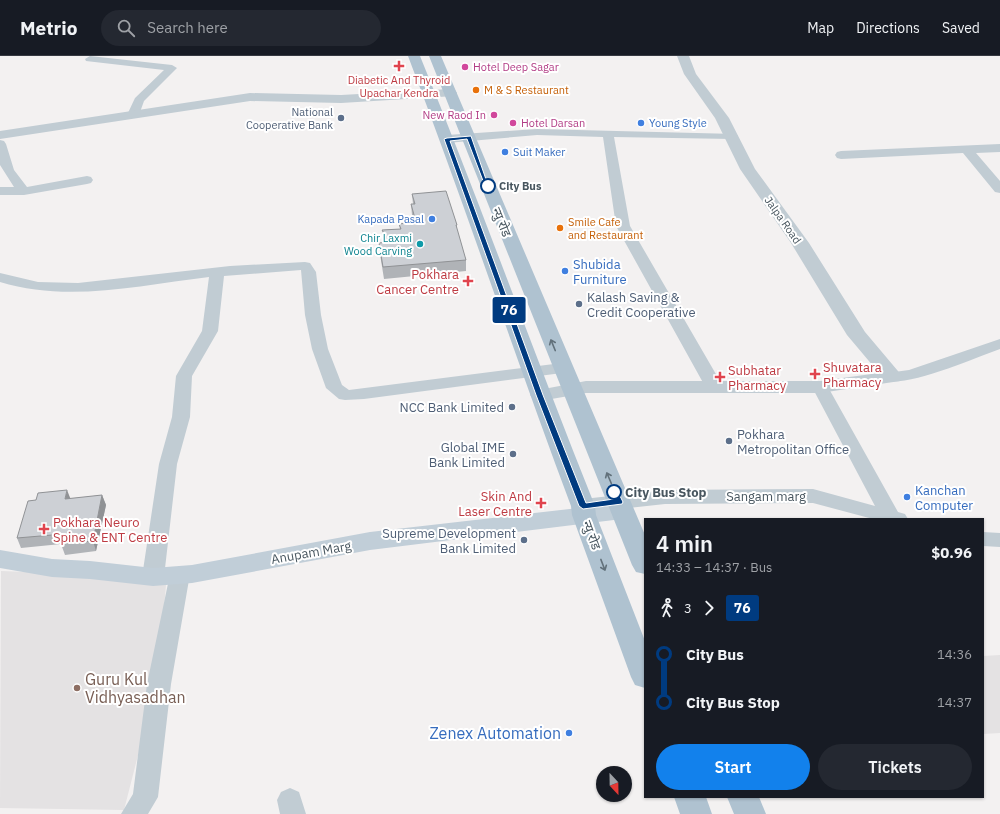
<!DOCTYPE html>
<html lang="en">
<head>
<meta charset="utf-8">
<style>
  body { margin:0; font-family:"IBM Plex Sans","Noto Sans Devanagari",sans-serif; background:#242831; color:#f1f3f6; height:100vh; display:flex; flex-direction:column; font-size:15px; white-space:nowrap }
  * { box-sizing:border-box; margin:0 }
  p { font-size:13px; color:#9ea1a6 }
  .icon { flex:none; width:22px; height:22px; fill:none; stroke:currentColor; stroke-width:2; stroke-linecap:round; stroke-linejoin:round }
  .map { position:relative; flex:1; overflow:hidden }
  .drawer { position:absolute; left:644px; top:462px; width:340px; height:280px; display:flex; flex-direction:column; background:#171b24; border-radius:0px; box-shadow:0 1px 3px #0004 }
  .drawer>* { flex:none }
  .badge { padding:0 8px; border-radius:3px; font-size:14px; line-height:26px }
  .needle { width:26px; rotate:158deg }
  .controls { position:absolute; left:596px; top:710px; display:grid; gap:8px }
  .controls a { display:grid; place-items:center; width:36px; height:36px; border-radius:50%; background:#171b24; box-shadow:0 1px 3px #0004; font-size:20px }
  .map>.badge { position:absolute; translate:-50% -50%; box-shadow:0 0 0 2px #fff }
  .legs { display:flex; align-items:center; gap:6px; height:44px; padding:0 12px; font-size:13px }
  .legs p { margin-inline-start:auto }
  .head { display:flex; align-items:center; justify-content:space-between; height:68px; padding:0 12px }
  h1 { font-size:22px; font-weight:600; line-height:30px }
  .primary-button { display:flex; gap:8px; margin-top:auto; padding:8px 12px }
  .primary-button a { flex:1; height:46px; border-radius:24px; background:#1281ec; color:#fff; font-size:16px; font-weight:600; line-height:46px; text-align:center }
  .primary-button a+a { background:#242831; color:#f1f3f6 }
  ul { padding:0 12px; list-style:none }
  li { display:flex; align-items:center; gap:14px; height:48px; font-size:15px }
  li i { display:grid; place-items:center; width:6px; height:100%; margin:0 5px; background:currentColor }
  li i::after { content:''; width:10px; height:10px; margin:-5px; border:3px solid; border-radius:50%; background:#171b24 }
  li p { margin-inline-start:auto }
  li:first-child i { background:linear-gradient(#0000 50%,currentColor 0) }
  li:last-child i { background:linear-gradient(currentColor 50%,#0000 0) }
  header { display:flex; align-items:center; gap:24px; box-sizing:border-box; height:56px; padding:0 20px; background:#171b24; border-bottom:1px solid #363941 }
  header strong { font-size:19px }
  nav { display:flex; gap:22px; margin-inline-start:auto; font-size:14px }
  .search { width:280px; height:36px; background:#242831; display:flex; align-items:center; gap:10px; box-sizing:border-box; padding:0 14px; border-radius:22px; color:#9ea1a6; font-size:15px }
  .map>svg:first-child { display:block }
  .education { fill:#e4e2e3 }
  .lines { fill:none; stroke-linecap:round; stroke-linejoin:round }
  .minor { fill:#c1ccd3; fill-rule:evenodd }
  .tertiary { fill:#c1ccd3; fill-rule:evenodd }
  .secondary { fill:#c1ced8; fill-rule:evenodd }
  .primary { fill:#afc2d0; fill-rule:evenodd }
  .wall { fill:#b0b3b7 }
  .shaded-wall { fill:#909295 }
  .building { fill:#cdd0d5; stroke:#909295 }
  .oneway { stroke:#62717b }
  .line-1 { fill:#003b80; stroke:#fff }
  .health-dot { fill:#e0444e; stroke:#fff; stroke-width:1.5 }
  .hotel-dot { fill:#d1479c; stroke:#fff; stroke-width:1.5 }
  .food-dot { fill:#e8710a; stroke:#fff; stroke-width:1.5 }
  .service-dot { fill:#5c6f8a; stroke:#fff; stroke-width:1.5 }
  .shop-dot { fill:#3f7fe0; stroke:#fff; stroke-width:1.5 }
  .stop-1-dot { fill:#fff; stroke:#003b80; stroke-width:2 }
  .culture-dot { fill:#0f9aa8; stroke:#fff; stroke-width:1.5 }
  .education-dot { fill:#8d6e63; stroke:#fff; stroke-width:1.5 }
  .labels { text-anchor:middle; stroke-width:4; stroke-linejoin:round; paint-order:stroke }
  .far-hotel-label { font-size:11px; fill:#b23c85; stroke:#fff; text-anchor:start }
  .far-health-label { font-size:11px; fill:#be3a42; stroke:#fff }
  .far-food-label { font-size:11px; fill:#c56008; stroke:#fff; text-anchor:start }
  .far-service-label { font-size:11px; fill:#4e5e75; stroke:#fff; text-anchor:end }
  .far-shop-label { font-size:11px; fill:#366cbe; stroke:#fff; text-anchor:start }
  .far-stop-label { font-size:11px; font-weight:bold; fill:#48565f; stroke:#fff; text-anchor:start }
  .far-street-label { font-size:11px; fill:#48565f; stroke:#fff }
  .far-culture-label { font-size:11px; fill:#0d838f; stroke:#fff; text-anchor:end }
  .street-label { font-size:13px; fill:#48565f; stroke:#fff }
  .shop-label { font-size:13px; fill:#366cbe; stroke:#fff; text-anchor:start }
  .health-label { font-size:13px; fill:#be3a42; stroke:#fff; text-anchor:start }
  .service-label { font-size:13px; fill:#4e5e75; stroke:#fff; text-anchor:end }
  .stop-label { font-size:13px; font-weight:bold; fill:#48565f; stroke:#fff; text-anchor:start }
  .near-education-label { font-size:16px; fill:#785e54; stroke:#fff; text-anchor:start }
  .near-shop-label { font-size:16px; fill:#366cbe; stroke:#fff; text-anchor:end }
</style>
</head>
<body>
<header>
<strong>Metrio</strong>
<div class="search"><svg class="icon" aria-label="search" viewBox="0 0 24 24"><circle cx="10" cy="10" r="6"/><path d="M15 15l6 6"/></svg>Search here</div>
<nav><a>Map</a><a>Directions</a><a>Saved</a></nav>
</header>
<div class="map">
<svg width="1000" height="758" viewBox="0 0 1000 758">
  <rect width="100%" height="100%" fill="#f3f1f1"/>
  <path class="education" d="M1,515l26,1 139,13 -8,92 -34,133 -124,-2z
    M1000,599v78l-17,1v-78z"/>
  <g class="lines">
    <path class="minor" d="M90,0l82,9 5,3 -33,33 -5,14 -6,3 -6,-3 8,-17 29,-28 -78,-9 -1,-2z
      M537,73l199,5 2,2 -2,2 -4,1 -118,-2 16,89 94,162 -3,4 -6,1 -6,-1 -3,-4 -90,-162 -13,-89 -66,-2 -90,8 -4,-2 -2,-2 2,-2 4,-2z
      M0,84l4,1 2,3 8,26 13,17 60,-11 4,1 2,3 -2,3 -4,1 -63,11h-24v-8h14l-14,-22z
      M1000,88v8l-24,1 24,28v12l-5,-1 -32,-39 -122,6 -4,-1 -2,-3 2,-3 4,-1z
      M305,206l5,1 6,9 5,43 7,34 14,36 7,5 213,-27 6,1 2,4 -2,4 -6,1 -198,26 -19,1 -6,-1 -13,-11 -14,-39 -7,-34 -4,-45 -77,6 -6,55 -26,45 -2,41 -13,47 -13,113 -4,5 -7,3 -7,-3 -4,-5 17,-113 13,-47 4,-41 26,-45 7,-54c-69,8 -141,26 -209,5v-9l38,9 40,1 152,-17z
      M1000,283v10c-25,9 -90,37 -113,32l-2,-4 2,-4 22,-3z
      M820,326l6,1 2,4 70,125 7,2 3,5h-35l-60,-16 -148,1 -82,9 -7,-2 -3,-5 3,-5 7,-2 82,-9 148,-1 62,17 -63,-119 2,-4z
      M983,476l17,1v14l-17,-1z
      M180,510l7,3 3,5 -19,110 -13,113 -10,17h-27l12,-20 14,-110 23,-110 3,-5z
      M290,732l9,4 7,22h-26l-3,-14 4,-8z"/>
    <path class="tertiary" d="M677,0h12l7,18 33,44 26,51 54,74 56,89 38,45 -3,4 -80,12h-234l-46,8 -7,-2 -3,-4 3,-4 53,-10h234l59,-8 -32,-38 -56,-92 -51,-74 -25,-51 -31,-44z
      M450,33l5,1 2,3 -2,3 -114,7 -91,-2 -250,38v-8l250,-38 91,2z"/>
    <path class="secondary" d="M622,447l8,2 4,6 -4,6 -8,2 -252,31 -178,33 -39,3 -63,-7 -38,-2 -52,-9v-18l52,9 38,2 63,7 39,-3 178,-33z"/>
    <path class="primary" d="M408,0h12c61,149 115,301 175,450l1,9 49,126v47l-10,-3 -4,-8 -59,-162 -1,-9c-56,-149 -106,-301 -163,-450z
      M429,0h12l204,479v39l-9,-2 -4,-7z
      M674,741h32l6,17h-32z
      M727,741h32l7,17h-32z"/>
  </g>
  <path class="wall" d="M412,138l45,31v6l9,29v11l-82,8 -4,-25 -1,-11 5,-1 -2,-12 18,-1 -1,-5 15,-2 -2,-7 -1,-11h2z
    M102,439l4,10 -10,46 -31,4 -4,-11 -40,4 -4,-10 53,-39z"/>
  <path class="shaded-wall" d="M67,434l4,10 -6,-1z
    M102,439l4,10 -10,46 -3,-10z"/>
  <path class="building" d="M446,135l11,34h-1l10,35 -83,7 -4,-24 11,-1 -8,-12 19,-1 -2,-5 17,-2 -5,-18h4l-3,-10z
    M67,434l-2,9 37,-4 -9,46 -32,3 3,-10 -47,4 11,-37 8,-1 2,-7z"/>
  <defs><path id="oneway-shaft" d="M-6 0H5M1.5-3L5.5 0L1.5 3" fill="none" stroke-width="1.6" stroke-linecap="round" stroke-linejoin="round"/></defs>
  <g class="oneway">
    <use href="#oneway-shaft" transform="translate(553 289) rotate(-112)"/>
    <use href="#oneway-shaft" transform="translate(609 422) rotate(-113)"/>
    <use href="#oneway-shaft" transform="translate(603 509) rotate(69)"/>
  </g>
  <path class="line-1" d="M471,80l18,52 -4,-2 -18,-47 -17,2 93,254 43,108 28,-4 -4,-7 4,-3 3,1 6,12 -1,2 -39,5 -4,-3 -43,-111 -92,-256 3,-1z"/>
  <g class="health-dot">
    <path d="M397 4h4v4h4v4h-4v4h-4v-4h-4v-4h4z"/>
    <path d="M466 219h4v4h4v4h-4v4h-4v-4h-4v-4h4z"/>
    <path d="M813 312h4v4h4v4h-4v4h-4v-4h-4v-4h4z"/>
    <path d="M718 315h4v4h4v4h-4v4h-4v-4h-4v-4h4z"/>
    <path d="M539 441h4v4h4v4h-4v4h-4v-4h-4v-4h4z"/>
    <path d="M42 467h4v4h4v4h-4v4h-4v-4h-4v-4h4z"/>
  </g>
  <g class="hotel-dot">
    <circle cx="465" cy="11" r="4"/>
    <circle cx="494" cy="59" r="4"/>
    <circle cx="513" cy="67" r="4"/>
  </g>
  <g class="food-dot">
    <circle cx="476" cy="34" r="4"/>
    <circle cx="560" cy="172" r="4"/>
  </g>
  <g class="service-dot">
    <circle cx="341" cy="62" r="4"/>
    <circle cx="579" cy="248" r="4"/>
    <circle cx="512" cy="351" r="4"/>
    <circle cx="729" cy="385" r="4"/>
    <circle cx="513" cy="398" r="4"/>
    <circle cx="524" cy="484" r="4"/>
  </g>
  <g class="shop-dot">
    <circle cx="641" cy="67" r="4"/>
    <circle cx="505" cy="96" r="4"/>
    <circle cx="432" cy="163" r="4"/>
    <circle cx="565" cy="215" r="4"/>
    <circle cx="907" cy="441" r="4"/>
    <circle cx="569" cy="677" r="4"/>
  </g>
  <g class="stop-1-dot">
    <circle cx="488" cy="130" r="7"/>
    <circle cx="614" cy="436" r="7"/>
  </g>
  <circle class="culture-dot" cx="420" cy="188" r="4"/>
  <circle class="education-dot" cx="77" cy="632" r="4"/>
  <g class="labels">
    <g class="far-hotel-label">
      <text x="473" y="15">Hotel Deep Sagar</text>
      <text x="486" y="63" text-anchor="end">New Raod In</text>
      <text x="521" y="71">Hotel Darsan</text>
    </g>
    <g class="far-health-label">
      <text x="399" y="28">Diabetic And Thyroid<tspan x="399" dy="13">Upachar Kendra</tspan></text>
    </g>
    <g class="far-food-label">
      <text x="484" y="38">M &amp; S Restaurant</text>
      <text x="568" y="170">Smile Cafe<tspan x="568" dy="13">and Restaurant</tspan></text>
    </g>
    <g class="far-service-label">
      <text x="333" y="60">National<tspan x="333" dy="13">Cooperative Bank</tspan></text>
    </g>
    <g class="far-shop-label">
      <text x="649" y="71">Young Style</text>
      <text x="513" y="100">Suit Maker</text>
      <text x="424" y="167" text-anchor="end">Kapada Pasal</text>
    </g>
    <g class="far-stop-label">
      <text x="499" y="134">City Bus</text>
    </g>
    <g class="far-street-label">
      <text transform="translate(783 164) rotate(55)" y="4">Jalpa Road</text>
    </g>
    <g class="far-culture-label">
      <text x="412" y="186">Chir Laxmi<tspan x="412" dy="13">Wood Carving</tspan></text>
    </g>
    <g class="street-label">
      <text transform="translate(502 166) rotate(67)" y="5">न्यु रोड</text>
      <text x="766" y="445">Sangam marg</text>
      <text transform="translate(592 479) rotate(69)" y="5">न्यु रोड</text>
      <text transform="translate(311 496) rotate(-10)" y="5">Anupam Marg</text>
    </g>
    <g class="shop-label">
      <text x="573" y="213">Shubida<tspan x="573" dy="15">Furniture</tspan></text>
      <text x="915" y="439">Kanchan<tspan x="915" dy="15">Computer</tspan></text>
    </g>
    <g class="health-label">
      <text x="459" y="223" text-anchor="end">Pokhara<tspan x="459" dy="15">Cancer Centre</tspan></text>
      <text x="823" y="316">Shuvatara<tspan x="823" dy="15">Pharmacy</tspan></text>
      <text x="728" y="319">Subhatar<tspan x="728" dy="15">Pharmacy</tspan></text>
      <text x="532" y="445" text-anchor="end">Skin And<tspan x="532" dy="15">Laser Centre</tspan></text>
      <text x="53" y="471">Pokhara Neuro<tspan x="53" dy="15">Spine &amp; ENT Centre</tspan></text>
    </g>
    <g class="service-label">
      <text x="587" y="246" text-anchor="start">Kalash Saving &amp;<tspan x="587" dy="15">Credit Cooperative</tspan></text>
      <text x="504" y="356">NCC Bank Limited</text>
      <text x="737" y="383" text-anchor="start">Pokhara<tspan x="737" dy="15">Metropolitan Office</tspan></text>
      <text x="505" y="396">Global IME<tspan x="505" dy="15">Bank Limited</tspan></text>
      <text x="516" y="482">Supreme Development<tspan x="516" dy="15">Bank Limited</tspan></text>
    </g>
    <g class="stop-label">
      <text x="625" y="441">City Bus Stop</text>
    </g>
    <g class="near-education-label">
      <text x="85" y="629">Guru Kul<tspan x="85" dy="18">Vidhyasadhan</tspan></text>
    </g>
    <g class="near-shop-label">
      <text x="561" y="683">Zenex Automation</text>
    </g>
  </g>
</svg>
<div class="controls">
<a><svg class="needle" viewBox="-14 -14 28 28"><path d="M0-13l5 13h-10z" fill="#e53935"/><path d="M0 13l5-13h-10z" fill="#9ea1a6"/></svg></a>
</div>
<b class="badge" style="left:509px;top:254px;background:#003b80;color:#fff">76</b>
<section class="drawer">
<div class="head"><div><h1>4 min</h1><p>14:33 – 14:37 · Bus</p></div><b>$0.96</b></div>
<div class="legs"><svg class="icon" aria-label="walk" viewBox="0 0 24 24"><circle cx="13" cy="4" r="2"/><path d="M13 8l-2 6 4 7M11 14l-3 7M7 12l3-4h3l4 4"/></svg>3<svg class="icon" aria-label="forward" viewBox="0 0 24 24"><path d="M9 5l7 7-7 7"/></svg><b class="badge" style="background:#003b80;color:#fff">76</b></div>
<ul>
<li><i style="color:#003b80"></i><b>City Bus</b><p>14:36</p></li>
<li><i style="color:#003b80"></i><b>City Bus Stop</b><p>14:37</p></li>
</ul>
<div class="primary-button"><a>Start</a><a>Tickets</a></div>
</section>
</div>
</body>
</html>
